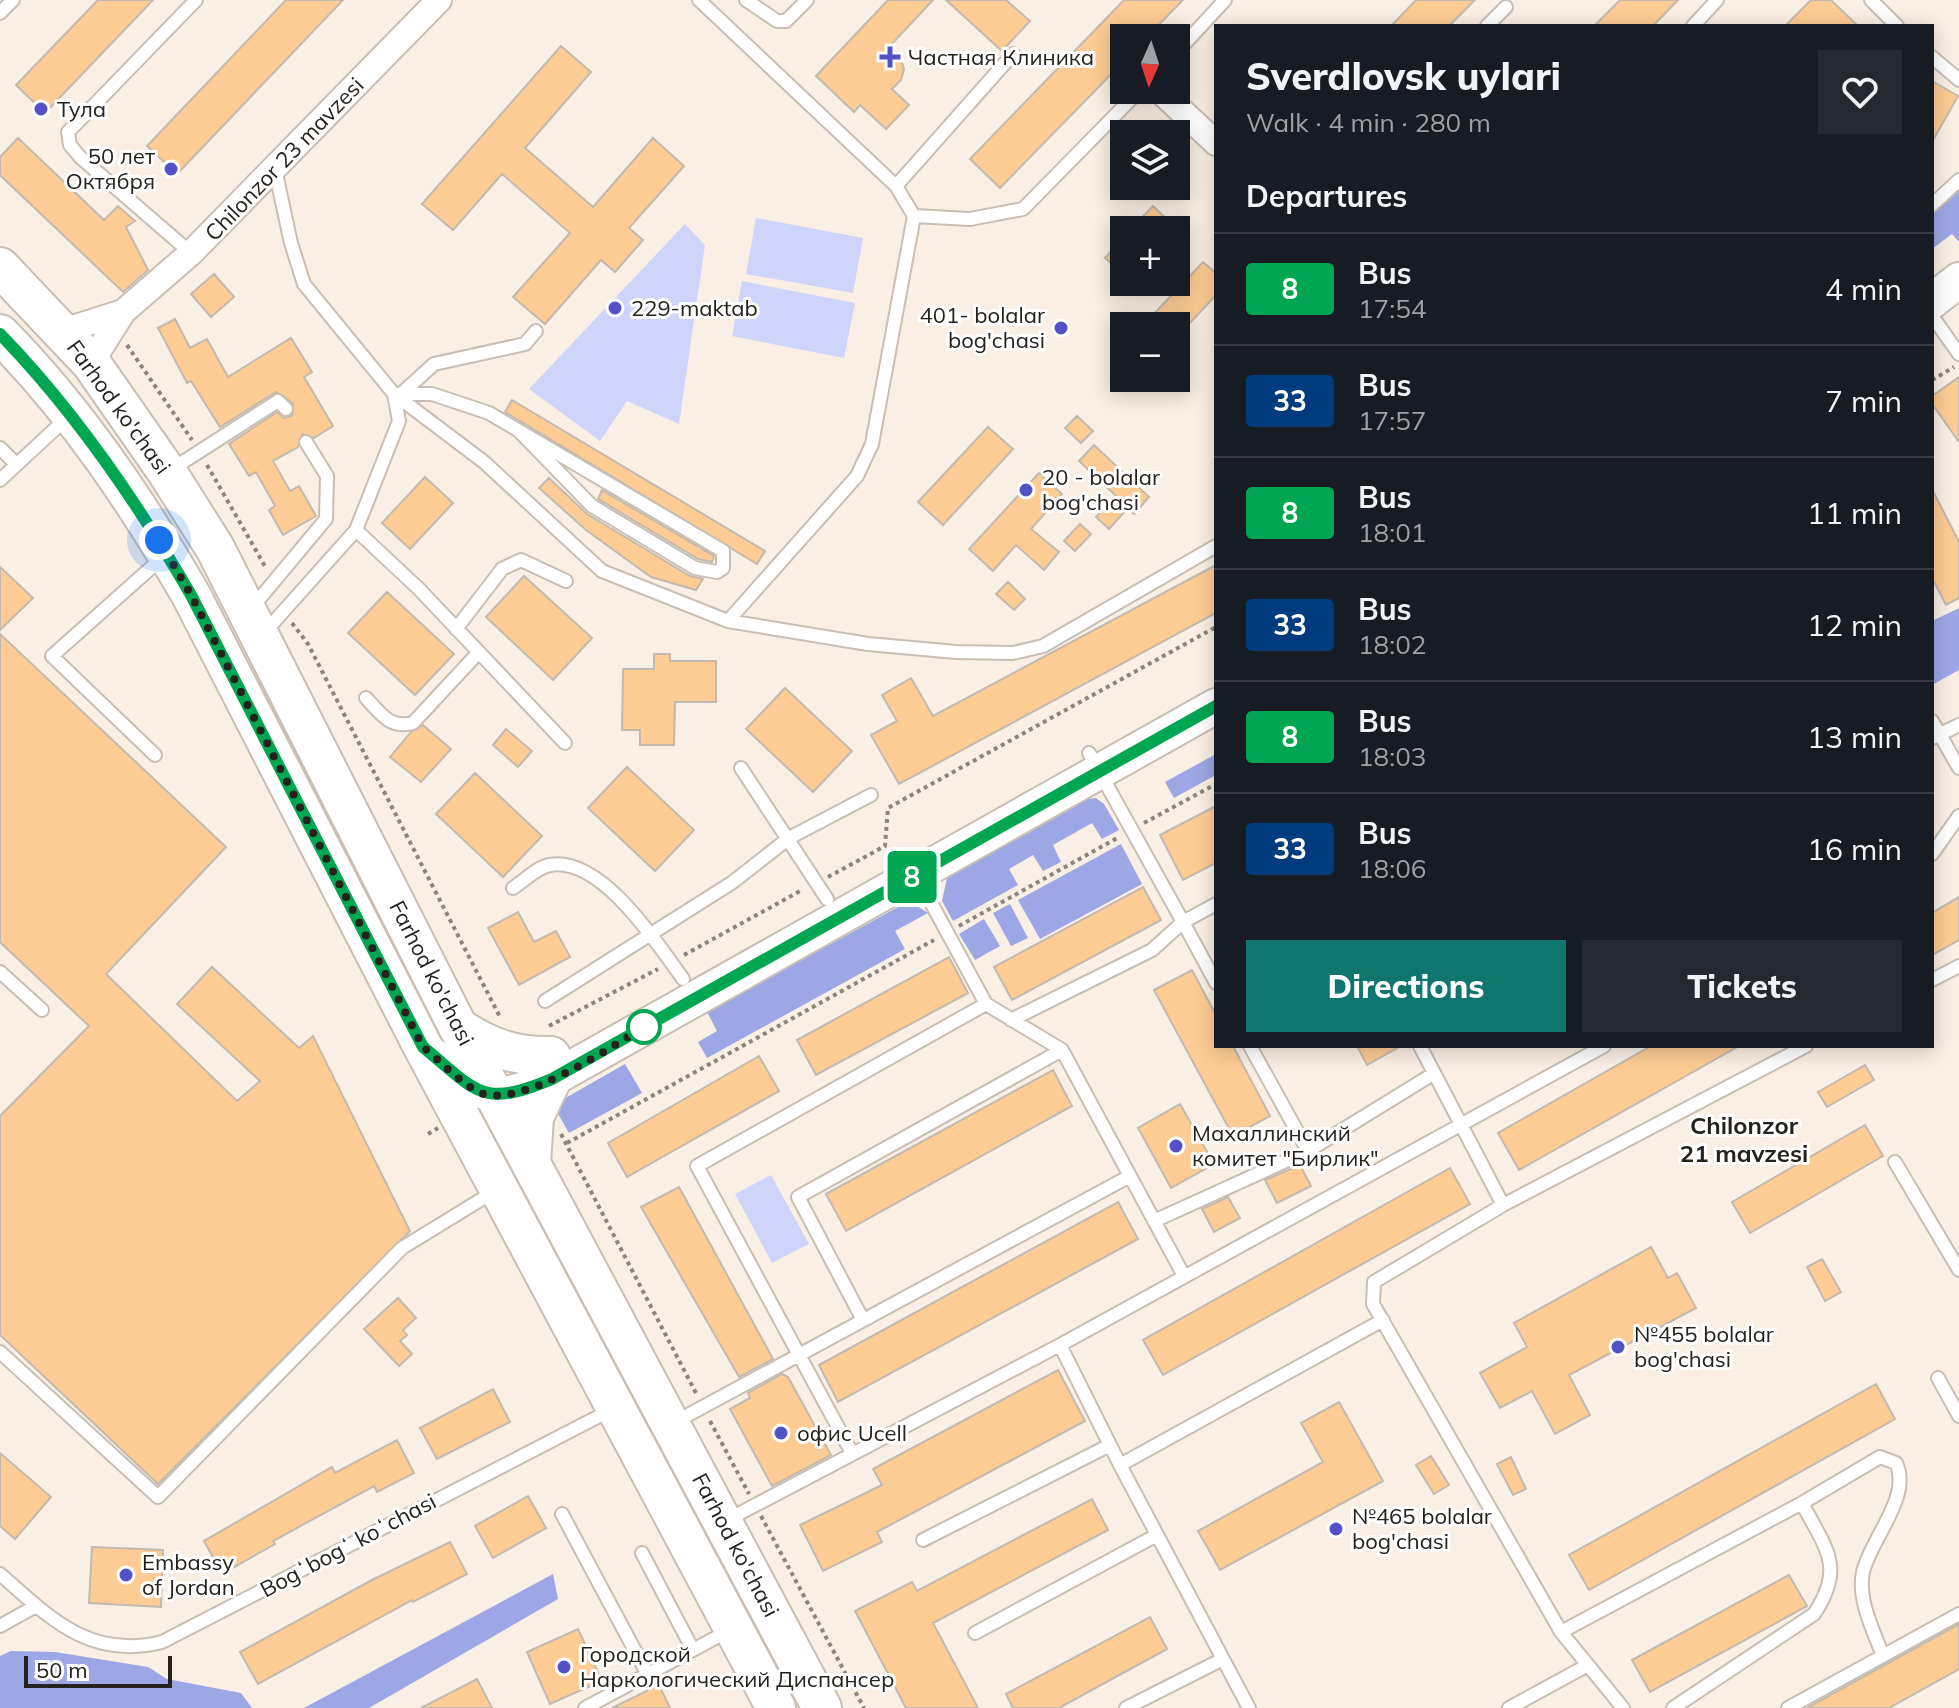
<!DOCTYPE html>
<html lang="en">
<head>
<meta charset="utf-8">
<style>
  body { margin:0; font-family:Mulish,sans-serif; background:#242831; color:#f1f3f6; height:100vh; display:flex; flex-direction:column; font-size:30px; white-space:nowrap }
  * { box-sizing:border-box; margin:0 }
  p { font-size:26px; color:#9ea1a6 }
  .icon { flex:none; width:44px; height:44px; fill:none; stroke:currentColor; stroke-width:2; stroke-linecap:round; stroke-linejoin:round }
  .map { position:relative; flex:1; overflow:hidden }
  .side { position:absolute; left:1214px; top:24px; width:720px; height:1024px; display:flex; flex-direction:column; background:#171b24; border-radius:0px; box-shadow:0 4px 20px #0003 }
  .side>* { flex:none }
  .badge { padding:0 16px; border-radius:6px; font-size:28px; line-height:52px }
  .needle { width:52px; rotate:183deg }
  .fabs { position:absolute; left:1110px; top:24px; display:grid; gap:16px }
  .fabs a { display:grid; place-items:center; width:80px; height:80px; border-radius:0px; background:#171b24; box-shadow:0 4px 20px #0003; font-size:40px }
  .scale { position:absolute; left:24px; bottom:20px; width:148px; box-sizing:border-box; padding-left:8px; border:4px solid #25211d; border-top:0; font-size:22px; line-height:28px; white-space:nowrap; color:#25211d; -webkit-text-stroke:6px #fff; paint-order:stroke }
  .you { position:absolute; width:40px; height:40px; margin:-20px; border:6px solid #fff; border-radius:50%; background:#1a73e8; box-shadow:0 0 0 12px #1a73e833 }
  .map>.badge { position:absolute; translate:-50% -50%; box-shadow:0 0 0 4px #fff }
  h2 { padding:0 32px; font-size:30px; line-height:72px }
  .round { display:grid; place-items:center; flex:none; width:84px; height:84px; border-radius:0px; background:#242831 }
  .summary { display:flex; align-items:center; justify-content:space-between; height:136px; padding:0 32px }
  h1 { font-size:38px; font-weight:800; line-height:60px }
  .cta { display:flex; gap:16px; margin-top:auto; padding:16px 32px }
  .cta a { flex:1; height:92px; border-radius:0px; background:#0f766e; color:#fff; font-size:32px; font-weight:800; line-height:92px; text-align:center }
  .cta a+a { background:#242831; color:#f1f3f6 }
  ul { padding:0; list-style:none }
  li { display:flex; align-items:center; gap:24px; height:112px; padding:0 32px; border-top:2px solid #363941 }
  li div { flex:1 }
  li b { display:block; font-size:30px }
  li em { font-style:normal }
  li .badge { min-width:88px; font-weight:700; text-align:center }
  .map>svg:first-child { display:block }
  .green { fill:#cfd4fa }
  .forest { fill:#9ea7e5 }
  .building { fill:#fdcc94; stroke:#c3b9ae; stroke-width:2 }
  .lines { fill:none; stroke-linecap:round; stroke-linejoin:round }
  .service-casing { stroke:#c9beb3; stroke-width:16 }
  .minor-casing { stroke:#c9beb3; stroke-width:28 }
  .secondary-casing { stroke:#c9beb3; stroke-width:38 }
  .primary-casing { stroke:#c9beb3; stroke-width:42 }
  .path { stroke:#8c857d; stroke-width:4; stroke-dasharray:4 4; stroke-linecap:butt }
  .service { stroke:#fff; stroke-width:12 }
  .minor { stroke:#fff; stroke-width:24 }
  .secondary { stroke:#fff; stroke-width:34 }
  .primary { stroke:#fff; stroke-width:38 }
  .line-casing { stroke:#fff; stroke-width:18 }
  .line { stroke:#00a651; stroke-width:12 }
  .walk { stroke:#25211d; stroke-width:8; stroke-dasharray:0 14.4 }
  .poi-dot { fill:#5251c8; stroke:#fff; stroke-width:3 }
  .stop-dot { fill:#fff; stroke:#00a651; stroke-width:4 }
  .labels { text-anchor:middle; stroke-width:6; stroke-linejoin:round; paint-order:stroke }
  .poi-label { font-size:22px; fill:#25211d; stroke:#fff; text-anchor:start }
  .street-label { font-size:22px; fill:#25211d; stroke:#fff }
  .neighbourhood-label { font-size:24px; font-weight:bold; fill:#25211d; stroke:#fff }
</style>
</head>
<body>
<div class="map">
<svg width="1959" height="1708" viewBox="0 0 1959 1708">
  <rect width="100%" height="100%" fill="#faefe4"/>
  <path class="green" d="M756,218l107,20 -10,55 -107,-19z
    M685,224l20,21 -26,179 -52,-23 -27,40 -71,-52z
    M742,281l113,22 -11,55 -112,-22z
    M771,1175l38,69 -37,19 -37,-69z"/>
  <path class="forest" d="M1959,191v51l-7,-8 -20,15v-34z
    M1959,608v62l-27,15v-64z
    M1216,754v21l-42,23 -9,-16z
    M1096,798l8,6 15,26 -17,9 -10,-16 -39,22 8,17 -18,9 -10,-16 -24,14 9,16 -65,36 -11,-20 5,-23 140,-79z
    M1121,844l21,40 -102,55 -22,-39z
    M909,901l19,12 -33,18 10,18 -198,109 -9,-16 19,-11 -10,-19z
    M1010,904l18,34 -17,8 -18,-33z
    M984,919l16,27 -25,14 -16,-26z
    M625,1064l17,29 -73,40 -16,-28z
    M553,1574l5,25 -189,109h-65z
    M11,1651l44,1 93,15 19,12 74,14 11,15h-252v-52z"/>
  <path class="building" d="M98,0h55l-108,113 -29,-28z
    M286,0h57l-166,174 -30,-28z
    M888,0h45l-43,46 10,10 4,13 -3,11 -9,9 17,16 -23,24 -26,-24 -6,7 -38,-36z
    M946,0h60l24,21 -28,30z
    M1124,0h59l-37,38h-22v23l-124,127 -30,-29z
    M1416,0h59l-26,26h-58z
    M1620,0h58l-25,26h-59z
    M1811,0h20l27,26h-73z
    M561,46l30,26 -66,76 68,59 60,-69 31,28 -55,62 14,12 -28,32 -14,-12 -56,64 -32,-27 57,-64 -68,-59 -49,56 -31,-26z
    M1932,81l26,15 -26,46z
    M18,138l86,82 14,-14 17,15 -9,6 22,43 -25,22 -123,-117v-18z
    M1153,206l25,24h-48z
    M1124,237v38l-19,-17z
    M1203,262l13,11v22l-40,43v-12h-18l-8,-8z
    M214,274l20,23 -23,20 -20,-23z
    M175,319l15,29 17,-9 21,38 63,-39 21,34 -8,5 29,49 -19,12 -12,-4 -4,13 -25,14 17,30 9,-5 17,30 -33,19 -14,-25 6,-4 -19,-34 -7,4 -20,-32 48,-32 7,6 8,-2 1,-13 -17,-11 -56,35 -29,-46 -4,2 -29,-55z
    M1959,377v65l-27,-38v-8z
    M512,400l253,151 -8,13 -252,-152z
    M1077,416l16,15 -12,12 -16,-15z
    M988,427l25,22 -70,76 -25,-23z
    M1094,445l55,52 -15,17 -6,-6 -19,21 -13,-12 20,-21 -37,-35z
    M1039,473l23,21 -31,35 28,23 -15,18 -28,-25 -23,26 -24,-22z
    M425,477l28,26 -43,46 -28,-26z
    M549,478l38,36 103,62 13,3 -7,11 -45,-13 -65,-47 -47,-42z
    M1932,489l27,53v56l-13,7 -14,-27z
    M602,490l112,66 -2,6 -14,-3 -100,-60z
    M1080,524l11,10 -16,17 -11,-10z
    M1216,565v48l-317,171 -28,-49 26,-14 -15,-26 29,-17 22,38z
    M0,567l33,31 -33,32z
    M524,576l68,62 -39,42 -67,-63z
    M1008,582l17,17 -11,11 -18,-16z
    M387,592l67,62 -39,41 -67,-62z
    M0,634l226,213 -120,127 131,127 23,-20 -83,-77 35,-37 87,81 14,-12 97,195 -252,253 -158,-149v-219l89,-90 -89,-84z
    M654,654h16v7h46v41h-41l-1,43h-34v-15h-18l1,-61h31z
    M785,688l67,63 -39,41 -67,-63z
    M423,725l28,24 -30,33 -31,-25 21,-25z
    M506,729l26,22 -14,16 -25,-22z
    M627,767l67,63 -39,41 -67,-63z
    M475,773l67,63 -39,41 -67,-63z
    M1216,806v57l-33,17 -23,-45z
    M1143,887l18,33 -149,80 -18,-33z
    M1959,897v43l-27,15v-42z
    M518,912l16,30 22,-11 14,26 -51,28 -31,-57z
    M949,957l19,36 -152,82 -19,-35z
    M1192,970l24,45v31h17l37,70 -37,20 -79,-146z
    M1357,1046h44l-34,19z
    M1651,1046h88l-220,124 -21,-37z
    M759,1056l20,35 -152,86 -19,-34z
    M1865,1065l9,15 -47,27 -9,-15z
    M1053,1070l19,36 -226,125 -20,-37z
    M1180,1104l34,60 -43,24 -33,-60z
    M1865,1125l18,31 -133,77 -18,-31z
    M1300,1165l11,21 -34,17 -12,-23z
    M1450,1168l20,36 -307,171 -20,-35z
    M679,1187l94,172 -34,18 -98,-170z
    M1228,1197l12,21 -26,14 -12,-23z
    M1118,1202l20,37 -300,163 -19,-37z
    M1651,1247l17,31 9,-5 19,35 -127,67 21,40 -35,19 -23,-43 -32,17 -20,-35 47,-26 -13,-24z
    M1822,1259l19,33 -16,9 -18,-34z
    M398,1298l18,20 -13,12 4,5 -7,6 12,13 -13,12 -35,-37z
    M1058,1370l27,51 -208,111 5,10 -59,29 -23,-46 82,-40 -9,-16z
    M782,1374l6,3 43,78 -59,31 -42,-77 20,-11 -2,-5z
    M1876,1384l19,35 -306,171 -20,-35z
    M493,1389l17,33 -73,37 -17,-31z
    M1339,1402l44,79 -163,89 -22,-39 125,-69 -22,-39z
    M397,1440l17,33 -37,19 -3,-6 -101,55 2,3 -53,30 -18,-33 128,-74 3,6z
    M0,1453l51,44 -36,42 -15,-13z
    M1431,1456l18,29 -15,9 -18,-29z
    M1511,1457l15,32 -13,6 -16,-31z
    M528,1496l18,32 -53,30 -18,-32z
    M1092,1499l16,31 -175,93 45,85h-72l-51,-97 57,-29 5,9z
    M450,1542l17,32 -54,28 -1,-2 -154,84 -18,-32 132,-72z
    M92,1547l71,3 -2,57 -72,-4z
    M1789,1575l18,31 -157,86 -18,-32z
    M1150,1617l17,32 -108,59h-46l-7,-14z
    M1959,1624v45l-70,39h-82z
    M578,1629l24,52 -52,23 -23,-52z
    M477,1679l15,29h-71z
    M659,1685l11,23h-58z"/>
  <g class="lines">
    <defs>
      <path id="service" d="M699,0l197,186 18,30 -42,228 -15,32 -129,145
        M746,0l31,21h9l21,-21
        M1871,0l26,26
        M0,13l13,-13
        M1487,26l19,-19
        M1693,26l24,-26
        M1176,53l49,-53
        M1932,57l27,23
        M896,186l117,-132
        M1932,205l27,-25
        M914,216l56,3 53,-10 117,-119
        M191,253l-111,-96 -10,-12 -2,-13 128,-132
        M1932,316l27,38
        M401,394l33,-30 91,-20 11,-13
        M519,431l73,75 103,62 22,4 6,-4v-17l-234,-138 -57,-19h-38l90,68 118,109 126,50 140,23 88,8 57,1 30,-7 173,-100
        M0,448l16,16
        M169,471l109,-70 8,8
        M0,480l68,-63
        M356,530l63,59 146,154
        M251,609l75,-90 1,-43 -21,-34
        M456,629l46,-60 19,-9 45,21
        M264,633l92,-103 43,-109 -5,-27 -90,-110 -13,-41 -16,-74
        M366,698c15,16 24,31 47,25l65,-70
        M1932,721l27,47
        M1932,738l27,-13
        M1089,753l94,169 33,-18
        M155,755l-103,-99 110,-98
        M741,768l86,131
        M1932,854l27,-38
        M916,875l70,129 76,46 122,226
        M513,888c11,-7 24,-21 37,-23 51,-9 107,78 133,114
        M0,972l42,38
        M1932,980l27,-14
        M545,1001l188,-119 56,-44 82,-43
        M1011,1020l141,-70 31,-28 33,61
        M1250,1046l58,105
        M1420,1046l83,159
        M1895,1162l64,108
        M1154,1221l154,-70 125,-77
        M863,1320l-65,-123 264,-147
        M1383,1320l-263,145 -60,-120 544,-299
        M0,1352l158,145 244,-249 93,-57
        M1938,1378l21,38
        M675,1422l455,-246
        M852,1453l-155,-287 289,-162
        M1120,1465l129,243
        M562,1514l86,161
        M727,1520l333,-175
        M923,1540l187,-95
        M642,1553l51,97
        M0,1574c50,44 90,86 162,68l449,-232
        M0,1626l36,-20
        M1561,1632l241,-129 78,-46 16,6c16,34 -25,75 -33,109 -6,27 11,60 20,84
        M975,1633l182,-98
        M585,1708l145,-78
        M1126,1708l97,-49
        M1509,1708l79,-43
        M1623,1708l-62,-76 -188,-328 1,-22 129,-77 303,-159
        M1673,1708l141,-94c32,-48 11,-66 -12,-111
        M1788,1708l171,-94"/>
      <path id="minor" d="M1159,90l57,53
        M63,331l60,-19
        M91,363l32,-51 68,-59 248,-253"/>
      <path id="secondary" d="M1932,301l27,-21
        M425,1049c54,43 57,60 127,30l664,-373"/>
      <path id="primary" d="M0,267l91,96 76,109 48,76 243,479 364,681
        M0,334c76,77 137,168 191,261l232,452 353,661
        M458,1027c29,20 57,30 93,29
        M531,1164l3,-47 18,-38"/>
    </defs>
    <use href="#service" class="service-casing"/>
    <use href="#minor" class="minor-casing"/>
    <use href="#secondary" class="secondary-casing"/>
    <use href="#primary" class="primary-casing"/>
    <path class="path" d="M127,345l65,95
      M1932,380l22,-13
      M207,465l59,103
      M292,623l16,21 192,373
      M1144,823l72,-39
      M828,877l57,-31 3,-38 328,-181
      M959,926l160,-89
      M684,955l118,-65
      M549,1026l109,-57
      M428,1134l10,-6
      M561,1134l136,261
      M567,1143l367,-203
      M710,1421l39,73
      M761,1516l103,192"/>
    <use href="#service" class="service"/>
    <use href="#minor" class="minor"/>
    <use href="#secondary" class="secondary"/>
    <use href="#primary" class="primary"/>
  </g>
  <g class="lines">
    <defs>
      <path id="line" d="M0,334c76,78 137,168 191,261l232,452c54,44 58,62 129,32l664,-373"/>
    </defs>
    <use href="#line" class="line-casing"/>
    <use href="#line" class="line"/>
    <path class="walk" d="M159,540l32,55 232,452c17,14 38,37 58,46 38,16 130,-46 163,-66"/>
  </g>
  <g class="poi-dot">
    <path d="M886 45h8v8h8v8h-8v8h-8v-8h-8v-8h8z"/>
    <circle cx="41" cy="109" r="8"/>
    <circle cx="171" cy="169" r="8"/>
    <circle cx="615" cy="308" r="8"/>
    <circle cx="1061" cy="328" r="8"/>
    <circle cx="1026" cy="490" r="8"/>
    <circle cx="1176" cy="1146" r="8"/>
    <circle cx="1618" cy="1347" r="8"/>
    <circle cx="781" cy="1433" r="8"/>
    <circle cx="1336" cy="1529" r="8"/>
    <circle cx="126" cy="1575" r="8"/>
    <circle cx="564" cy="1667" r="8"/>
  </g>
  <circle class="stop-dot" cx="644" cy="1027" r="16"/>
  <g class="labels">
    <g class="poi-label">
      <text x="908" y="65">Частная Клиника</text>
      <text x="57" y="117">Тула</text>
      <text x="155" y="164" text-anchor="end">50 лет<tspan x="155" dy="25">Октября</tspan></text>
      <text x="631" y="316">229-maktab</text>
      <text x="1045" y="323" text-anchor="end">401- bolalar<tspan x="1045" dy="25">bog'chasi</tspan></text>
      <text x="1042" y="485">20 - bolalar<tspan x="1042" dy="25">bog'chasi</tspan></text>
      <text x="1192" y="1141">Махаллинский<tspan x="1192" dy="25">комитет "Бирлик"</tspan></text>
      <text x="1634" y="1342">№455 bolalar<tspan x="1634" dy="25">bog'chasi</tspan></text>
      <text x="797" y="1441">офис Ucell</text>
      <text x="1352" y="1524">№465 bolalar<tspan x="1352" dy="25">bog'chasi</tspan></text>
      <text x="142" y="1570">Embassy<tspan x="142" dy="25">of Jordan</tspan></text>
      <text x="580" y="1662">Городской<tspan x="580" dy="25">Наркологический Диспансер</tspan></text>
    </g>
    <g class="street-label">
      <text transform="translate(284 159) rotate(-46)" y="8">Chilonzor 23 mavzesi</text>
      <text transform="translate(119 407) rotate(54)" y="8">Farhod ko'chasi</text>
      <text transform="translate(432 973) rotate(63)" y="8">Farhod ko'chasi</text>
      <text transform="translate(348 1545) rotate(-28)" y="8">Bogʻbogʻ koʻchasi</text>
      <text transform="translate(736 1545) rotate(62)" y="8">Farhod ko'chasi</text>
    </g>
    <g class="neighbourhood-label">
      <text x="1744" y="1134">Chilonzor<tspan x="1744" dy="28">21 mavzesi</tspan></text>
    </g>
  </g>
</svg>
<div class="fabs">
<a><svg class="needle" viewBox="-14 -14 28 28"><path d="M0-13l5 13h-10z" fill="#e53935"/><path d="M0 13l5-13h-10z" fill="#9ea1a6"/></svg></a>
<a><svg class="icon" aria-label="layers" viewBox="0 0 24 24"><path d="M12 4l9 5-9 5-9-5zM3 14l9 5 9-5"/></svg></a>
<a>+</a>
<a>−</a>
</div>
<div class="scale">50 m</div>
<div class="you" style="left:159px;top:540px"></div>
<b class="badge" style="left:912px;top:877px;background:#00a651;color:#fff">8</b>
<section class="side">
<div class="summary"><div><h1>Sverdlovsk uylari</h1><p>Walk · 4 min · 280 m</p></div><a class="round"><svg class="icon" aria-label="heart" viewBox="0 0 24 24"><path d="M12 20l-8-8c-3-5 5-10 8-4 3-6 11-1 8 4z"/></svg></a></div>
<h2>Departures</h2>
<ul>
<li><span class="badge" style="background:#00a651;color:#fff">8</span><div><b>Bus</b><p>17:54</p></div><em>4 min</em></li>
<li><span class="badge" style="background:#003b80;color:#fff">33</span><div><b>Bus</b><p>17:57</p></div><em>7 min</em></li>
<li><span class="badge" style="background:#00a651;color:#fff">8</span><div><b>Bus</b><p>18:01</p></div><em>11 min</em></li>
<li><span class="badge" style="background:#003b80;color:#fff">33</span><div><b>Bus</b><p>18:02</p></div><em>12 min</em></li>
<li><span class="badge" style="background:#00a651;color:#fff">8</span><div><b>Bus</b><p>18:03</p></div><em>13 min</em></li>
<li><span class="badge" style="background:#003b80;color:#fff">33</span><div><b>Bus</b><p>18:06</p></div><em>16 min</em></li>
</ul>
<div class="cta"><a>Directions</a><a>Tickets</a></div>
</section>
</div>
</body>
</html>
